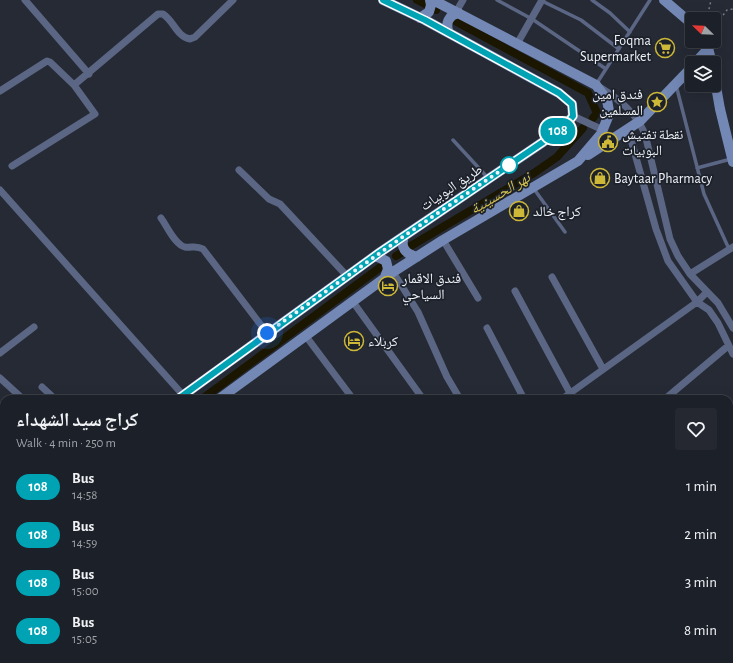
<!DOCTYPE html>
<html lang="en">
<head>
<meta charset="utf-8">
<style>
  body { margin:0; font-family:"Alegreya Sans","Noto Naskh Arabic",sans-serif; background:#252830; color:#f1f3f6; height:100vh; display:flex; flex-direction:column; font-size:15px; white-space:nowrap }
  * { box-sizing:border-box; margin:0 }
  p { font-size:13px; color:#a0a3a8 }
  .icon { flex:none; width:22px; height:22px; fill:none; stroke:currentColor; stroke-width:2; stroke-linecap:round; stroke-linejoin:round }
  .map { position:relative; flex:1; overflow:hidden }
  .panel { position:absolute; left:0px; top:395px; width:733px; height:268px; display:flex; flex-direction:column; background:#1c2028; border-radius:12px 12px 0 0; box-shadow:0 4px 16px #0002,0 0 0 1px #3a3e45 }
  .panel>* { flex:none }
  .badge { padding:0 8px; border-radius:13px; font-size:14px; line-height:26px }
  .needle { width:26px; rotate:293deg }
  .fabs { position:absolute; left:685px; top:12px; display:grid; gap:8px }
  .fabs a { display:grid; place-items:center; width:36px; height:36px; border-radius:4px; background:#1c2028; box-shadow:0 4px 16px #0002,0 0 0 1px #3a3e45; font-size:20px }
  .you { position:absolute; width:20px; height:20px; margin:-10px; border:3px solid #fff; border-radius:50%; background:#1a73e8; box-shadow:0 0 0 6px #1a73e833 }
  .map>.badge { position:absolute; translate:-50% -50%; box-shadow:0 0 0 2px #fff }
  .round { display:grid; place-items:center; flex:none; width:42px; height:42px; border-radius:4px; background:#252830 }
  .overview { display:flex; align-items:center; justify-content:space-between; height:68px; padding:0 16px }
  h1 { font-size:19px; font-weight:700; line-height:30px }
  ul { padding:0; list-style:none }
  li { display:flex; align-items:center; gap:12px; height:48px; padding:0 16px }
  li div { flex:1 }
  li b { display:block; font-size:15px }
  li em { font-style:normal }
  li .badge { min-width:44px; font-weight:700; text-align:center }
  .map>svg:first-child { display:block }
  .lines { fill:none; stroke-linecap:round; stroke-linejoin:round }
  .canal { stroke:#1b1600; stroke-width:8 }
  .path { stroke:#787c85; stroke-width:1.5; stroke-dasharray:2 3; stroke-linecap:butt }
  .lane { stroke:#5a6683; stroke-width:3.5 }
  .street { stroke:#5a6683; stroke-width:7 }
  .secondary { stroke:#7388b5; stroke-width:10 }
  .line-casing { stroke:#fff; stroke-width:9 }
  .line { stroke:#00a3b4; stroke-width:6 }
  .walk { stroke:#eff2f9; stroke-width:4; stroke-dasharray:0 7.2 }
  .stop-dot { fill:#fff; stroke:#00a3b4; stroke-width:2 }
  .labels { text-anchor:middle; stroke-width:3.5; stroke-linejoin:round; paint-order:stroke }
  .poi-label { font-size:14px; fill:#eff2f9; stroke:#1c212a; text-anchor:start }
  .street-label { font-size:14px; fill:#eff2f9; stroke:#1c212a }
  .water-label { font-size:15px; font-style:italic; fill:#d8c44e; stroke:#1c212a }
</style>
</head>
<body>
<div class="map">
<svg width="733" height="663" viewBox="0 0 733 663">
  <rect width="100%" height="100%" fill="#262a35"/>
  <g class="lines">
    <path class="canal" d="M417,0l10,5
      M435,10h1
      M455,21l133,72 9,20 -4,5
      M409,247l125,-74 23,-16 26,-29
      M396,256l5,-3
      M202,399l180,-133
      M0,548l4,-3"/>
    <path class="path" d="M707,19l4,-19
      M714,27l13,-17 6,-1"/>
    <path class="lane" d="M497,0l35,19 74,50
      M592,0l18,13 20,19
      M542,1l39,19 38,29
      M597,83l53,-83
      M676,85l28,109 25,55
      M453,140l35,38
      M697,168l34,-9
      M534,189l31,43
      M729,407l4,-2
      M0,644l4,6
      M10,659l2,4"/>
    <path class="street" d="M25,0l64,74
      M456,12l7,-12
      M517,44l25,-44
      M601,88c19,12 35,25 44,46l25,105 8,17 12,18 28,29 15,25
      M0,91l47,-30 3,1 24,23 84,-71h5c11,7 14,23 27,25l5,-2 38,-37
      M573,116l30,14
      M628,129l28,100 12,32 29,41 12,8 9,13 15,31
      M12,166l83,-52 -21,-29
      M239,170l30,29 11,5 67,72
      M0,190l183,205
      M161,218c6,8 14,27 24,29 7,1 11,-2 18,2l64,84
      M443,240l35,58
      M393,272l25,40 29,65 13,22
      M690,274l43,-27
      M552,277l51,92
      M515,291l55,102
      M353,302l70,97
      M487,328l37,71
      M305,335l48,64
      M0,353l34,-26
      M0,378l23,21
      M42,387l13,12
      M562,399l135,-97 9,-9
      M665,399l63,-53
      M0,459l4,4
      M729,488l4,-4
      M0,504l4,4
      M729,592l4,5
      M84,659l3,4
      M239,659l3,4
      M159,663l5,-4
      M219,663l6,-4
      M311,663l4,-4
      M586,663l4,-4"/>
    <path class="secondary" d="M664,0l28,24
      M420,18l9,-6 2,-7 -1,-5
      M449,33c-4,-9 -1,-18 10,-20
      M706,41l6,22
      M695,63l14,-15
      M714,75l6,34 13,53
      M588,155l52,-34 52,-54
      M404,236c-4,11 1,18 13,21
      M374,257h4l8,4 2,8 -3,8
      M178,399l201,-146 164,-111 22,-17 8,-9 -1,-12 -13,-11 -134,-73 -42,-20
      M219,399l174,-127 50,-32 135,-79 23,-27 7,-17 1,-6 -2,-11 -11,-15 -163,-85
      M0,531l4,-3
      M0,562l4,-2
      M416,659l2,4"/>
  </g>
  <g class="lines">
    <defs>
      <path id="line" d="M178,399l201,-146 164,-111 23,-17 7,-9 -1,-12 -13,-11 -134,-73 -42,-20"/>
    </defs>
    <use href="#line" class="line-casing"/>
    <use href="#line" class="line"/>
    <path class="walk" d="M267,333l137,-97 105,-71"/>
  </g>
  <defs>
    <symbol id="supermarket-ring" viewBox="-11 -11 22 22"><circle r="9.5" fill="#1c212a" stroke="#ceb838" stroke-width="1.5"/><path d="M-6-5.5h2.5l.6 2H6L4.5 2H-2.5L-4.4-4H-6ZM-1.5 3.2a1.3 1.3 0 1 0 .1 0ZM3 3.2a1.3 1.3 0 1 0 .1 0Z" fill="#ceb838"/></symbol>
    <symbol id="sight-ring" viewBox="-11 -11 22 22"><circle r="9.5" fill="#1c212a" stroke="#ceb838" stroke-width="1.5"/><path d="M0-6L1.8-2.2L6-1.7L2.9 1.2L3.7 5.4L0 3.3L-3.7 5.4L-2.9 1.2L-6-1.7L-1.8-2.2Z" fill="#ceb838"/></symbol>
    <symbol id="civic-ring" viewBox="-11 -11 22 22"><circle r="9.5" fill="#1c212a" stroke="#ceb838" stroke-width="1.5"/><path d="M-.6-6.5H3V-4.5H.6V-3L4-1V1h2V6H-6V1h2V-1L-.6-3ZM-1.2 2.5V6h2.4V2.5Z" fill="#ceb838"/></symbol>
    <symbol id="shop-ring" viewBox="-11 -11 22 22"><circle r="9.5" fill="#1c212a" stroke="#ceb838" stroke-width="1.5"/><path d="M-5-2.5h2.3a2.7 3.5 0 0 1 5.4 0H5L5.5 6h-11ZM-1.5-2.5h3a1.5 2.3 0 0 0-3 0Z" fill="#ceb838"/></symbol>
    <symbol id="hotel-ring" viewBox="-11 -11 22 22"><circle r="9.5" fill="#1c212a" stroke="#ceb838" stroke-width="1.5"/><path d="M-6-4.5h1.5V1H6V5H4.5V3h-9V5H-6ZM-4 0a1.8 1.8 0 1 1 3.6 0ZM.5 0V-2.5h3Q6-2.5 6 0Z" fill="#ceb838"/></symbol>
  </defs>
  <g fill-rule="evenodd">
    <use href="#supermarket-ring" x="654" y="37" width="22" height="22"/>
    <use href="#sight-ring" x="646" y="91" width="22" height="22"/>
    <use href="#civic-ring" x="597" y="131" width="22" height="22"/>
    <use href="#shop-ring" x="589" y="167" width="22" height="22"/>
    <use href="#shop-ring" x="508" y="200" width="22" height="22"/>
    <use href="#hotel-ring" x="377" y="275" width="22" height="22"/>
    <use href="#hotel-ring" x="343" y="330" width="22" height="22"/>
  </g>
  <circle class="stop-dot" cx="509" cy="165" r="8"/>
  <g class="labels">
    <g class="poi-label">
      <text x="651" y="45" text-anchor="end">Foqma<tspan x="651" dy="16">Supermarket</tspan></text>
      <text x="643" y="99" text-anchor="end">فندق امين<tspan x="643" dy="16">المسلمين</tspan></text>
      <text x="622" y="139">نقطة تفتيش<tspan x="622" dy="16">البوبيات</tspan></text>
      <text x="614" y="183">Baytaar Pharmacy</text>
      <text x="533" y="216">كراج خالد</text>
      <text x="402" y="283">فندق الاقمار<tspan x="402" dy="16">السياحي</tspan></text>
      <text x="368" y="346">كربلاء</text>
    </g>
    <g class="street-label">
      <text transform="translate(451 187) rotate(-34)" y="5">طريق البوبيات</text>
    </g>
    <g class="water-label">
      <text transform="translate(500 193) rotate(-31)" y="5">نهر الحسينية</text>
    </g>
  </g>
</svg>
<div class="fabs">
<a><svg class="needle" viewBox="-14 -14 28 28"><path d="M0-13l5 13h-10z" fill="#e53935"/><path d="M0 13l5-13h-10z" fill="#a0a3a8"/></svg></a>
<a><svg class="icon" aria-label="layers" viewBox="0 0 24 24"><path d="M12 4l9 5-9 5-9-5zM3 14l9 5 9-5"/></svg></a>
</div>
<div class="you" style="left:267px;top:333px"></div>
<b class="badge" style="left:558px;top:131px;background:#00a3b4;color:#fff">108</b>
<section class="panel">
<div class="overview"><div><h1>كراج سيد الشهداء</h1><p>Walk · 4 min · 250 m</p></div><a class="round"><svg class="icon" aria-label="heart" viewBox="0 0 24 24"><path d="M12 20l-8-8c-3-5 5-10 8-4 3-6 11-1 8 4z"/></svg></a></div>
<ul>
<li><span class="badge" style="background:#00a3b4;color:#fff">108</span><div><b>Bus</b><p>14:58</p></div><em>1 min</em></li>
<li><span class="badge" style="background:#00a3b4;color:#fff">108</span><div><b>Bus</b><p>14:59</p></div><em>2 min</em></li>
<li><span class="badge" style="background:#00a3b4;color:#fff">108</span><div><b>Bus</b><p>15:00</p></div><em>3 min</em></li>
<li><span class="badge" style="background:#00a3b4;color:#fff">108</span><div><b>Bus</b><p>15:05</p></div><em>8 min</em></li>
</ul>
</section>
</div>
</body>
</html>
